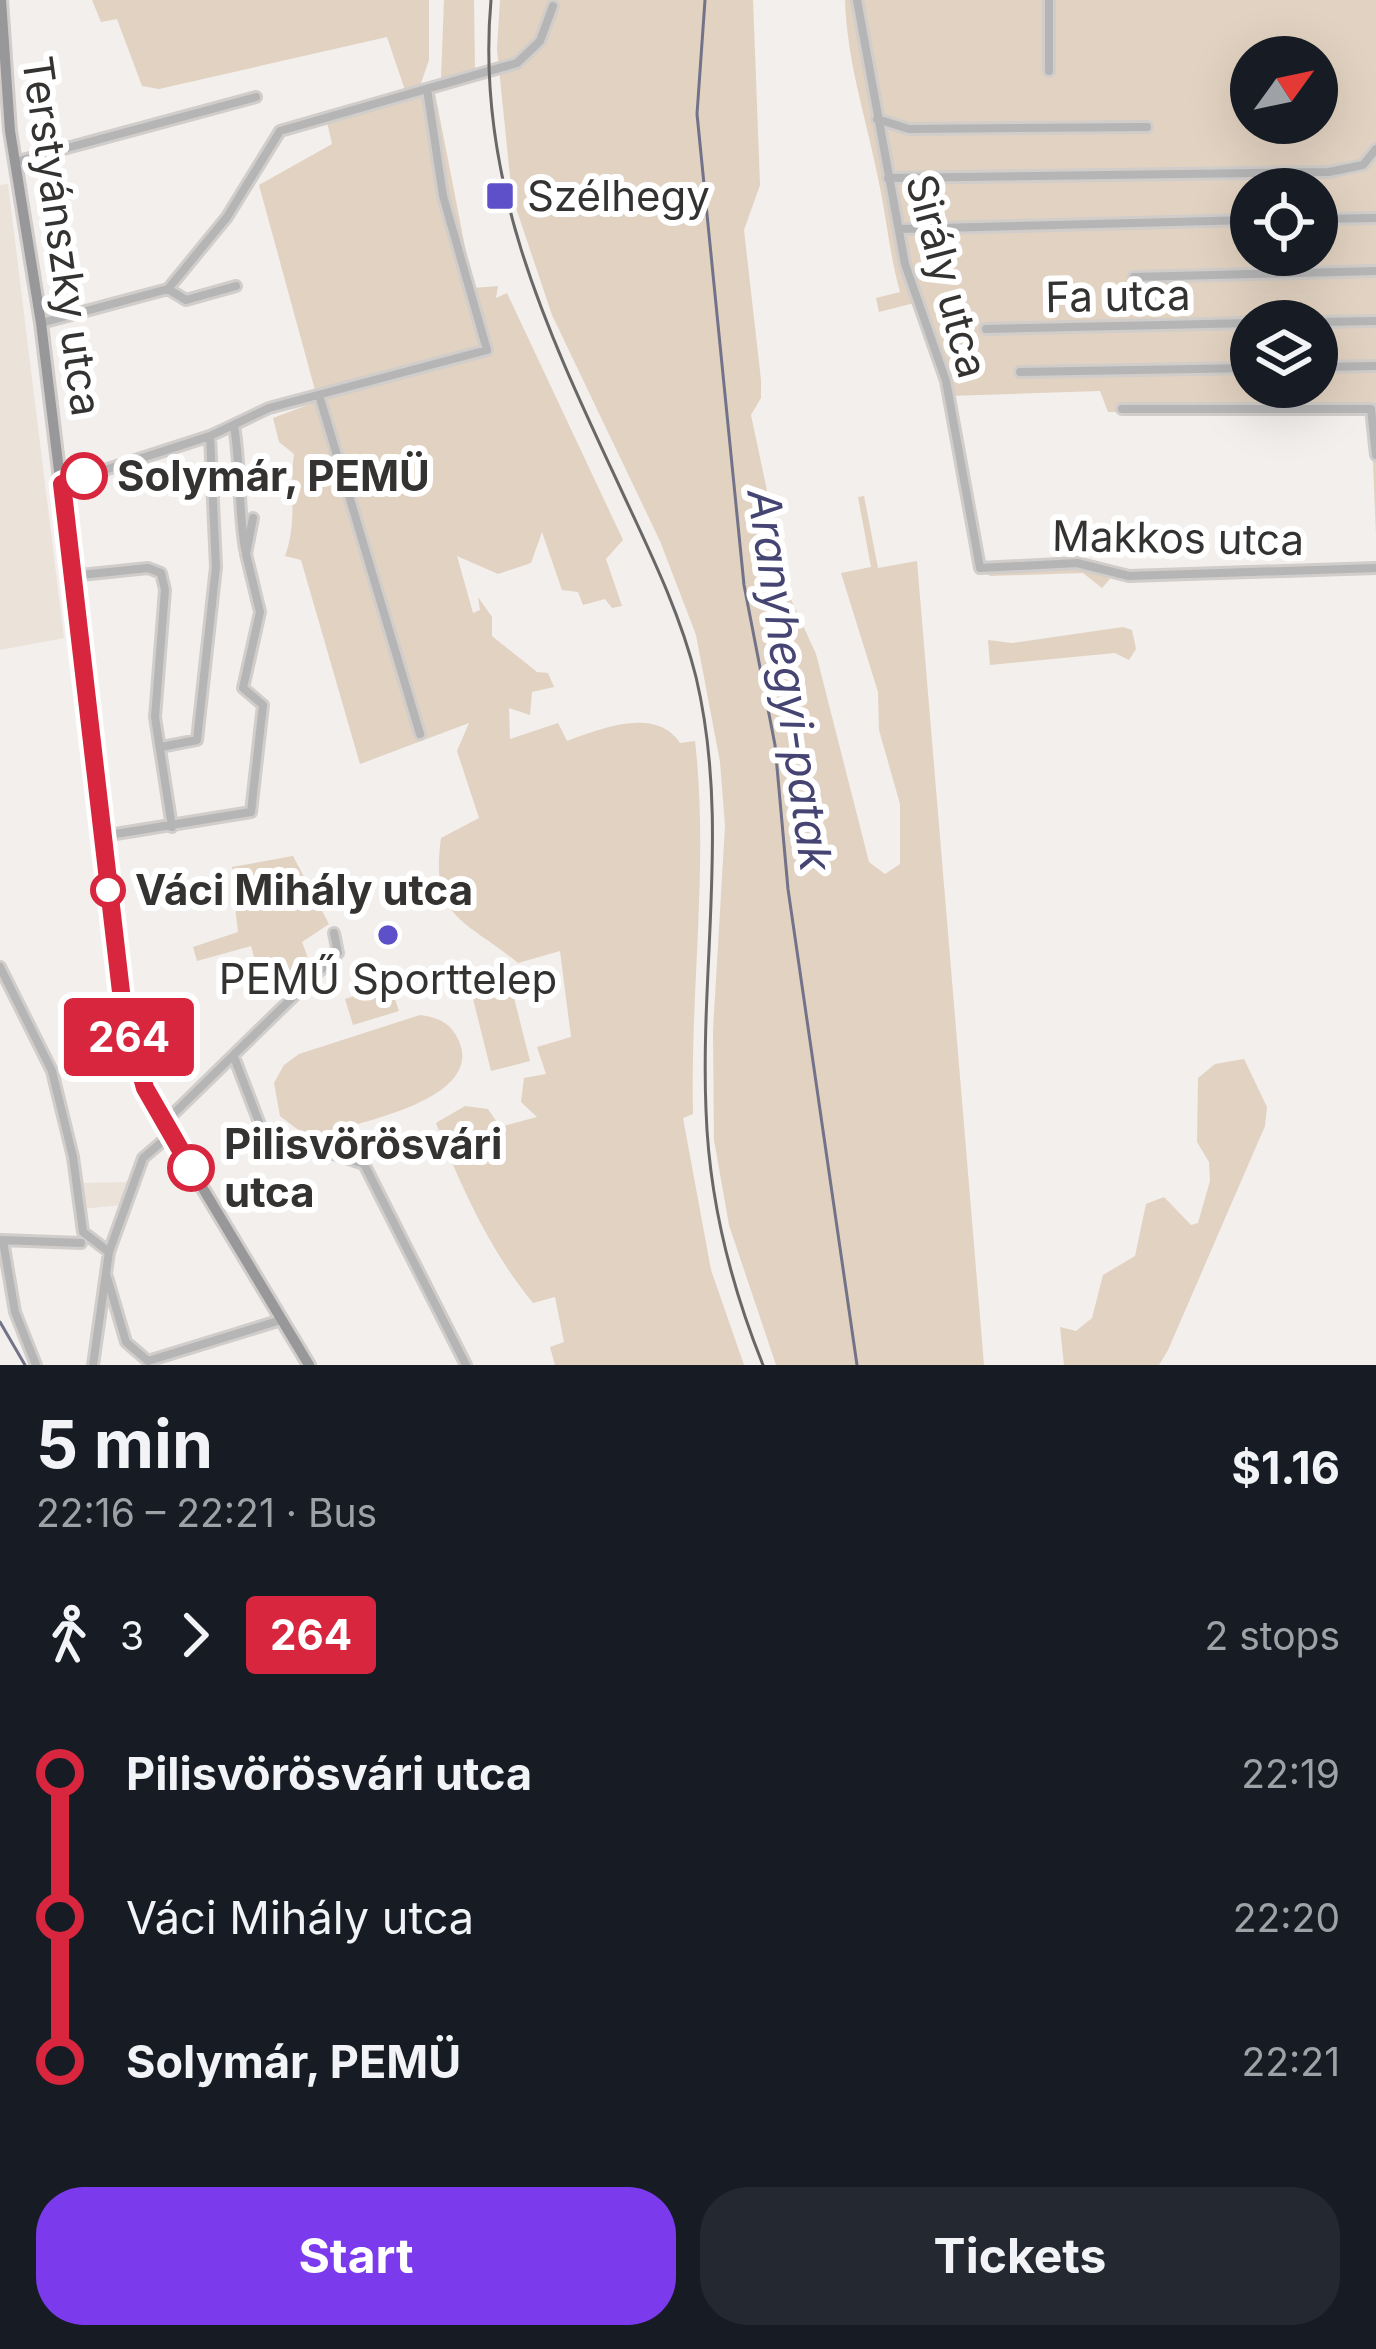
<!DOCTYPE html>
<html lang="en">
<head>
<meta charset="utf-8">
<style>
  body { margin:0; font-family:Inter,sans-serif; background:#242831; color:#f1f3f6; height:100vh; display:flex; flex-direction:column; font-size:45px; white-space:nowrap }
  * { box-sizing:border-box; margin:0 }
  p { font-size:39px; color:#9ea1a6 }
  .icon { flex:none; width:66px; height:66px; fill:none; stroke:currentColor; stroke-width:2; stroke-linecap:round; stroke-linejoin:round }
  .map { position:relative; height:1365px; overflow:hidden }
  .drawer { display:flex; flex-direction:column; background:#171b24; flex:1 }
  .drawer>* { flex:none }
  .badge { padding:0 24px; border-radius:9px; font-size:42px; line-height:78px }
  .needle { width:78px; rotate:57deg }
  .buttons { position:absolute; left:1230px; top:36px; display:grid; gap:24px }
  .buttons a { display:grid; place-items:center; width:108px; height:108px; border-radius:50%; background:#171b24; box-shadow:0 12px 48px #0002; font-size:60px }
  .map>.badge { position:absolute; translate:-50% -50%; box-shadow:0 0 0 6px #fff }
  .legs { display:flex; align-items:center; gap:18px; height:132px; padding:0 36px; font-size:39px }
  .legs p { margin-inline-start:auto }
  .summary { display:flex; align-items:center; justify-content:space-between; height:204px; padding:0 36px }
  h1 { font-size:66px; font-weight:700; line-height:90px }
  .cta { display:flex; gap:24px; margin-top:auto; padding:24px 36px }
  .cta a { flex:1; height:138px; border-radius:48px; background:#7c3aed; color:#fff; font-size:48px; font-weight:700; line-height:138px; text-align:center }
  .cta a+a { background:#242831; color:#f1f3f6 }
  ul { padding:0 36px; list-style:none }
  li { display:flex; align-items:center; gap:42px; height:144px; font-size:45px }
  li i { display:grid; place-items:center; width:18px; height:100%; margin:0 15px; background:currentColor }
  li i::after { content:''; width:30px; height:30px; margin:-15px; border:9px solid; border-radius:50%; background:#171b24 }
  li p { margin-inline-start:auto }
  li:first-child i { background:linear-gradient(#0000 50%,currentColor 0) }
  li:last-child i { background:linear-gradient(currentColor 50%,#0000 0) }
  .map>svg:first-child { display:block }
  .built { fill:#ebe2da }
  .green { fill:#e2d2c1; fill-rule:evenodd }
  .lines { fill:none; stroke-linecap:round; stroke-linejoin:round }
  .stream { stroke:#727388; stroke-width:3 }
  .minor-casing { stroke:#d0cdcb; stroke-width:14 }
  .secondary-casing { stroke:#d0cdcb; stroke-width:16 }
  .minor { stroke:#b5b5b6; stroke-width:8 }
  .secondary { stroke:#98989a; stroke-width:10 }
  .rail { stroke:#696866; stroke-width:3 }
  .line-1-casing { stroke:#fff; stroke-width:27 }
  .line-1 { stroke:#d7263d; stroke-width:18 }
  .poi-dot { fill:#5d50c9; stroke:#fff; stroke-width:4.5 }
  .stop-1-dot { fill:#fff; stroke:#d7263d; stroke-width:6 }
  .labels { text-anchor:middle; stroke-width:12; stroke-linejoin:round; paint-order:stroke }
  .poi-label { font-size:42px; fill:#343332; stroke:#fff; text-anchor:start }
  .street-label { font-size:42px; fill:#343332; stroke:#fff }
  .stop-label { font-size:42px; font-weight:bold; fill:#343332; stroke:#fff; text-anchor:start }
  .water-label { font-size:45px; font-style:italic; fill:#454472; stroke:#fff }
</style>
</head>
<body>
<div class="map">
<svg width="1376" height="1365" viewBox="0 0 1376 1365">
  <rect width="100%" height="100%" fill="#f2efec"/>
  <path class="built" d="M8,184l56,454 -64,12v-465z
    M129,1182l-7,23 -41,4 -2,-26z"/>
  <path class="green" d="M92,0h337v60l-10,29 -13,4 -19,-56 -228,52 -17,-3 -25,-67 -16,3z
    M444,0h30l1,71 -34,7z
    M500,0h253l7,185 -16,45 17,150v18l-10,17 38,180 27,59 53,208 16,12 15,-10v-60l-21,-74 -1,-38 -37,-119 30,-6 -13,-70 6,-1 14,72 39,-7 67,804h-208l-47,-140 -15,-85 -1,-109 12,-205 -5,-64 -24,-127 -36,-94 -108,-226 -40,-119 -15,-147z
    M845,0h531v534l-5,-117 -6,-4 -257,-1 -8,-21 -152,5 -30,-94 -39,10 -3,-14 24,-6c-11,-40 -14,-79 -23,-119 -12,-59 -30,-112 -32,-173zM1251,57h66v66h-66zM1251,189h66v66h-66zM1251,321h66v66h-66z
    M435,93l38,195 25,-2 -2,12 11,-5 116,247 -17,19 16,47 -10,2 -7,-9 -22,6 -5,-13 -16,-2 -20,-58 -11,31 -33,11 -41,-18 16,57 7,-3 -2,-13 14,20v19l45,36 11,1 6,14 -22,5 -2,23 -21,-7 1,31 48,-16 9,18c34,-12 89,-35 113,2l15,-2c14,123 -5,249 -2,373l-10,4 28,152 33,95h-189l-5,-18 14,-5 -9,-45 -22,6c-43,-52 -73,-118 -97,-180l29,-17 23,3 12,18 37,-10 -16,-15 3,-24 22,-4 -9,-27 34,-10 -11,-86 -42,12c-55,-45 -88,-44 -77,-125l38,-20 -22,-67 12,-28 -109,41 -59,-204 -16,-4c13,-36 4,-64 9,-102l-15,-12 -6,-24 45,-17 -59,-216 73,-41 -5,-22z
    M980,568l114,1 16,10 -8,9 -19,-15 -93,3z
    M1123,627l9,3 4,19 -7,11 -14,-7 -125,12 -2,-25 24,3z
    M293,856l36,68 -27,18 9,24 -50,17 -10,-37 -54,15 -4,-14 45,-15 -5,-42 5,-2 -6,-21z
    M390,984l9,27 -46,14 -8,-26z
    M511,986l19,75 -39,10 -19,-76z
    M420,1015c17,2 31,8 38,24 29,60 -98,83 -136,95l-21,-2 -21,-16 -6,-33 10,-18 15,-11z
    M1244,1059l23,48 -2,19 -97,224 -9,15h-95l-4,-38 16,4 16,-13 11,-43 32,-19 11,-52 18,-7 27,28 7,-2 12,-42 -1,-19 -12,-20 1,-64 17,-14z"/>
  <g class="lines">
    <path class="stream" d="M705,0l-8,114 47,471 31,160 13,144 69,476
      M0,1322l25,43"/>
    <defs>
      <path id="minor" d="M857,0l48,264 41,117 34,187 97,-5 52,13 247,-8
        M1049,71v-71
        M877,119l32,10 238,-2
        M15,162l241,-65
        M888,178l441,-6 34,-7 13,-16
        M1317,219l59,-1
        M899,229l352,-9
        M1134,277l242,-6
        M168,289l18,11 50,-14
        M1317,322l59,-1
        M41,323l127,-34 59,-72 53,-86 237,-68 23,-22 13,-35
        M986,329l265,-6
        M1317,367l59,-1
        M1020,372l231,-4
        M319,395l101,339
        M1122,409h249l5,46
        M234,426c7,41 4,82 11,123
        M61,484l149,-48 59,-28 218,-58 -44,-154 -16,-107
        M71,576l77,-8 13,5 4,17 -10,127 17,110
        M161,747l36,-7 19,-173 -6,-131
        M103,836l148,-24 12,-107 -20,-17 17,-76 -14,-58 7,-36
        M0,967l52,104 21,86 10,75 26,20
        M234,1057l28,73 102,34 102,201
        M163,1124l175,-171 -4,-20
        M1,1240l80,3
        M3,1241l12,71 21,53
        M107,1277l19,65 22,19 133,-41
        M93,1365l16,-113 34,-94 27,-23"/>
      <path id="secondary" d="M1,0l9,131 31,192 86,707 27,77 155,258"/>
    </defs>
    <use href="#minor" class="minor-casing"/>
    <use href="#secondary" class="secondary-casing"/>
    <use href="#minor" class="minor"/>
    <use href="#secondary" class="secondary"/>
    <path class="rail" d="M491,0c-16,177 54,327 127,483 29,63 61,126 78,194 34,143 4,287 10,433 3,89 24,173 57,255"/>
  </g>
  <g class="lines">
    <defs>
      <path id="line-1" d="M84,476l-22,8 61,525 22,79 46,80"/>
    </defs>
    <use href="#line-1" class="line-1-casing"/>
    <use href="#line-1" class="line-1"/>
  </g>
  <g class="poi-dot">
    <rect x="485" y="181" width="30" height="30" rx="6"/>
    <circle cx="388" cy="935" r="12"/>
  </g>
  <g class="stop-1-dot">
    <circle cx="84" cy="476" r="21"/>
    <circle cx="108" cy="890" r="15"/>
    <circle cx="191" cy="1168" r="21"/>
  </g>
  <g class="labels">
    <g class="poi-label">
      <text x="527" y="211">Szélhegy</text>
      <text x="388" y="994" text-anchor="middle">PEMŰ Sporttelep</text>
    </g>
    <g class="street-label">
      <text transform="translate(62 236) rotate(82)" y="15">Terstyánszky utca</text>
      <text transform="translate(947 276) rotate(75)" y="15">Sirály utca</text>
      <text transform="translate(1118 296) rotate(-1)" y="15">Fa utca</text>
      <text transform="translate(1178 538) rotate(1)" y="15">Makkos utca</text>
    </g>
    <g class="stop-label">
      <text x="117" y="491">Solymár, PEMÜ</text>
      <text x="135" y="905">Váci Mihály utca</text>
      <text x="224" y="1159">Pilisvörösvári<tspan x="224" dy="48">utca</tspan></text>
    </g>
    <g class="water-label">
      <text transform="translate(790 680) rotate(82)" y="16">Aranyhegyi-patak</text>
    </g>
  </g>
</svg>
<div class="buttons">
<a><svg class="needle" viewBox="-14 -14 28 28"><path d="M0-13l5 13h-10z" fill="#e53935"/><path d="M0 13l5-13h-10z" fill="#9ea1a6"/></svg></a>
<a><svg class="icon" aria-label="locate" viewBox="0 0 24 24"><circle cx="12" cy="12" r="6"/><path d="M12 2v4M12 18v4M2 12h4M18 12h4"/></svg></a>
<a><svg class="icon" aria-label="layers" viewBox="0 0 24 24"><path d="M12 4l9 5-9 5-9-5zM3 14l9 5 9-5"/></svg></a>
</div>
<b class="badge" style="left:129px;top:1037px;background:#d7263d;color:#fff">264</b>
</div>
<section class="drawer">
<div class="summary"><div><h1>5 min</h1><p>22:16 – 22:21 · Bus</p></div><b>$1.16</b></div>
<div class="legs"><svg class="icon" aria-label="walk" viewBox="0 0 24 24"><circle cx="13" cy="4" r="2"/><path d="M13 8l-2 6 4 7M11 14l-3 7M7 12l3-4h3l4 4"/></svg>3<svg class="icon" aria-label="forward" viewBox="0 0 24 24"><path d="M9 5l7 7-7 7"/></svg><b class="badge" style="background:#d7263d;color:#fff">264</b><p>2 stops</p></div>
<ul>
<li><i style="color:#d7263d"></i><b>Pilisvörösvári utca</b><p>22:19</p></li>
<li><i style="color:#d7263d"></i><span>Váci Mihály utca</span><p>22:20</p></li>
<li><i style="color:#d7263d"></i><b>Solymár, PEMÜ</b><p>22:21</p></li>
</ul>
<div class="cta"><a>Start</a><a>Tickets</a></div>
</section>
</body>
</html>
